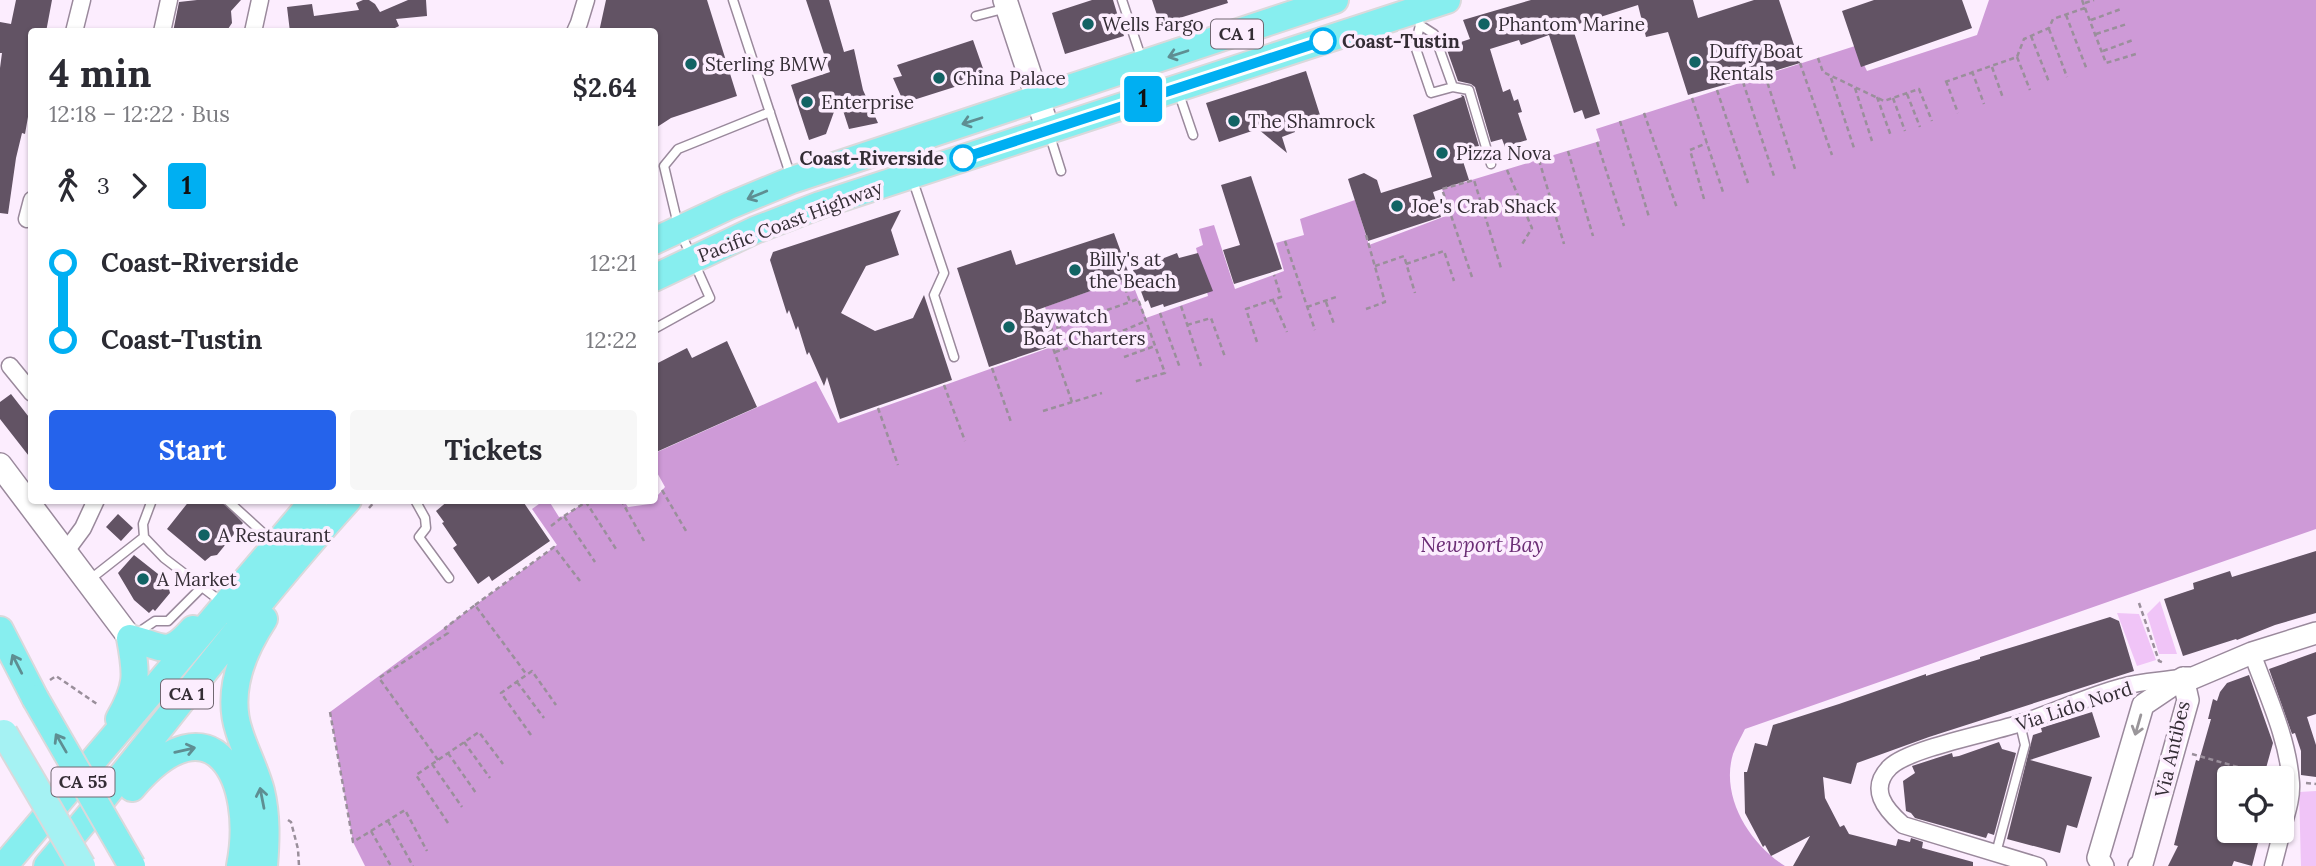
<!DOCTYPE html>
<html lang="en">
<head>
<meta charset="utf-8">
<style>
  body { margin:0; font-family:Lora,serif; background:#f7f7f7; color:#2b2b33; height:100vh; display:flex; flex-direction:column; font-size:26px; white-space:nowrap }
  * { box-sizing:border-box; margin:0 }
  p { font-size:23px; color:#7c7c81 }
  .icon { flex:none; width:38px; height:38px; fill:none; stroke:currentColor; stroke-width:2; stroke-linecap:round; stroke-linejoin:round }
  .map { position:relative; flex:1; overflow:hidden }
  .drawer { position:absolute; left:28px; top:28px; width:630px; height:476px; display:flex; flex-direction:column; background:#fff; border-radius:7px; box-shadow:0 2px 5px #0004 }
  .drawer>* { flex:none }
  .badge { padding:0 14px; border-radius:5px; font-size:24px; line-height:46px }
  .fabs { position:absolute; left:2217px; top:766px; display:grid; gap:14px }
  .fabs a { display:grid; place-items:center; width:77px; height:77px; border-radius:7px; background:#fff; box-shadow:0 2px 5px #0004; font-size:35px }
  .map>.badge { position:absolute; translate:-50% -50%; box-shadow:0 0 0 4px #fff }
  .legs { display:flex; align-items:center; gap:10px; height:77px; padding:0 21px; font-size:23px }
  .legs p { margin-inline-start:auto }
  .headline { display:flex; align-items:center; justify-content:space-between; height:119px; padding:0 21px }
  h1 { font-size:38px; font-weight:800; line-height:52px }
  .primary-button { display:flex; gap:14px; margin-top:auto; padding:14px 21px }
  .primary-button a { flex:1; height:80px; border-radius:7px; background:#2563eb; color:#fff; font-size:28px; font-weight:800; line-height:80px; text-align:center }
  .primary-button a+a { background:#f7f7f7; color:#2b2b33 }
  ul { padding:0 21px; list-style:none }
  li { display:flex; align-items:center; gap:24px; height:77px; font-size:26px }
  li i { display:grid; place-items:center; width:10px; height:100%; margin:0 9px; background:currentColor }
  li i::after { content:''; width:18px; height:18px; margin:-9px; border:5px solid; border-radius:50%; background:#fff }
  li p { margin-inline-start:auto }
  li:first-child i { background:linear-gradient(#0000 50%,currentColor 0) }
  li:last-child i { background:linear-gradient(currentColor 50%,#0000 0) }
  .map>svg:first-child { display:block }
  .green { fill:#f0c4f7 }
  .water { fill:#ce9ad7 }
  .building { fill:#625364 }
  .lines { fill:none; stroke-linecap:round; stroke-linejoin:round }
  .service-casing { stroke:#9a899c; stroke-width:11 }
  .minor-casing { stroke:#9a899c; stroke-width:19 }
  .tertiary-casing { stroke:#9a899c; stroke-width:24 }
  .secondary-casing { stroke:#9a899c; stroke-width:26 }
  .trunk-casing { stroke:#dad9db; stroke-width:30 }
  .path { stroke:#9a8f9b; stroke-width:2.5; stroke-dasharray:5 3.5; stroke-linecap:butt }
  .service { stroke:#fff; stroke-width:8 }
  .minor { stroke:#fff; stroke-width:16 }
  .tertiary { stroke:#fff; stroke-width:21 }
  .secondary { stroke:#fff; stroke-width:23 }
  .trunk { stroke:#87eeef; stroke-width:26 }
  .primary-bridge-casing { stroke:#dad9db; stroke-width:30; stroke-linecap:butt }
  .trunk-bridge-casing { stroke:#dad9db; stroke-width:30; stroke-linecap:butt }
  .primary-bridge { stroke:#a5f2f3; stroke-width:26 }
  .trunk-bridge { stroke:#87eeef; stroke-width:26 }
  .oneway { stroke:#5e8e92 }
  .oneway2 { stroke:#9a969a }
  .line-1-casing { stroke:#fff; stroke-width:16 }
  .line-1 { stroke:#00aff2; stroke-width:10 }
  .poi-dot { fill:#126364; stroke:#fcedfe; stroke-width:2.5 }
  .stop-1-dot { fill:#fff; stroke:#00aff2; stroke-width:3.5 }
  .labels { text-anchor:middle; stroke-width:7; stroke-linejoin:round; paint-order:stroke }
  .shield { fill:#fcedfe; stroke:#706771; stroke-width:2 }
  .shield-label { font-size:18px; font-weight:bold; fill:#342d35 }
  .poi-label { font-size:19px; fill:#342d35; stroke:#fcedfe; text-anchor:start }
  .stop-label { font-size:19px; font-weight:bold; fill:#342d35; stroke:#fcedfe; text-anchor:start }
  .street-label { font-size:19px; fill:#342d35; stroke:#fcedfe }
  .water-label { font-size:21px; font-style:italic; fill:#6b2d75; stroke:#fcedfe }
</style>
</head>
<body>
<div class="map">
<svg width="2316" height="866" viewBox="0 0 2316 866">
  <rect width="100%" height="100%" fill="#fcedfe"/>
  <path class="green" d="M2160,601l17,53h-18l-12,-40z
    M2117,613l22,1 17,46 -19,6z
    M2316,791v75h-15l-2,-74z"/>
  <path class="water" d="M1989,0h327v529l-571,200c-4,8 -9,17 -12,25 -13,43 17,90 52,112h-1420l-12,-24 -23,-130 227,-167 -25,-36 11,-8h6l10,16 6,-1 21,-15h38l4,6 22,-3 15,-17 -10,-18v-16l161,-72 22,42 219,-78 -12,-38 85,-30 16,41 62,-22 -12,-48 7,-3 -4,-16 15,-4 21,64 49,-18 -8,-28 28,-8 -4,-16 55,-19 14,45 82,-31 -9,-25 158,-48 -4,-12 259,-83 12,25 110,-36z"/>
  <path class="building" d="M16,0h36l-6,32h-14v62l-7,40 -3,-1 -6,25 -8,56 -8,-1v-145l2,-15h-2v-31l11,2z
    M197,0h44l-10,11 1,12 -4,6 -7,3h-48l6,-30z
    M363,0h6l6,4 5,8 28,-12h18l1,16 -31,3 3,7 -12,6h-97l-3,-25 25,-3 2,12 45,-6 -3,-7z
    M606,0h101l30,96 -66,22 -17,11v-97h-55z
    M806,0h23l15,52 10,-3 9,41 15,33 -29,6 -10,-31 -13,36 -17,6 -18,-55 39,-13z
    M1092,0h21l11,36 -59,18 -13,-41z
    M1152,0h75l1,3 -68,21z
    M1531,0h162l5,18 56,-18h25l21,63 -61,19 -1,-1 -50,14 -20,-63 -22,5 -8,-32 -66,21 28,88 -15,5 -3,-9 -8,3 -25,-78 -28,10 -2,-5 -29,9 13,43 7,-3 4,12 4,-2 4,13 -4,1 9,27 -22,7 -3,-8 -11,3 -16,-55 -4,-3 -13,-3 -12,-34 24,-8 -7,-19z
    M1874,0h88l10,28 -111,39 -19,-56z
    M973,40l13,37 -82,26 -11,-25 9,-2 -5,-11z
    M1306,71l14,44 -28,9 3,8 -13,5 5,16 -29,-24 -39,13 -13,-39z
    M1461,95l3,1 15,50 -19,6 9,28 -36,12 8,25 -73,24 -20,-62 16,-6 13,7 4,13 51,-16 -19,-62 49,-18z
    M1251,176l31,93 -48,15 -11,-34 17,-5 -19,-60z
    M901,210l-10,20 8,25 -33,11 -25,47 34,18 38,-13 11,-23 28,85 -112,39 -13,-42 -3,9 -15,-34 -2,3 -9,-29 -2,4 -7,-20 -2,4 -17,-54 3,-8z
    M1114,233l16,44 -93,33 11,37 -59,20 -32,-99 54,-18 5,15z
    M1177,253l2,5 19,-5 15,38 -49,16 -1,-3 -12,4 -3,-8 -3,2 -12,-32z
    M727,341l30,66 -103,46v-88l33,-17 5,10z
    M11,394l21,27v39l-32,-41v-17z
    M190,500h31l22,23 -26,32 -6,1 -6,5 -38,-32z
    M449,500h73l28,41 -58,40 -3,-5 -11,8 -25,-36 4,-3 -15,-22 2,-1 -8,-11z
    M118,514l15,14 -12,13 -15,-14z
    M2316,551v62l-41,12 -38,15 -1,-1 -53,17 -19,-57 30,-10 -1,-6 37,-12 2,6z
    M134,555l38,30 -3,4 1,4 -15,18 -2,-2 -4,4 -15,-13 -16,-27z
    M2110,617l9,4 15,50 -205,66 -72,26 -6,21 -28,-7 2,21 15,29 4,-2 5,9 47,12 2,-7 12,3 1,-4 12,4 -1,6 51,14v4h-180l17,-30 -39,20 -6,-11 -2,2 -18,-34 -1,-41h3l8,-29 12,3 6,-21 66,-21 87,-30v2l34,-11 20,-6v-2z
    M2316,652v62l-9,3 9,28v32l-15,-2v-24l-6,-18 -3,1 -23,-65z
    M2249,675l24,68 -10,36h-33v52h31l-9,35 -18,-5 -2,5h-64l10,-20 -4,-1 22,-85 3,1 12,-42h-3l5,-20 4,2 3,-9 7,-9z
    M2092,712l8,25 -70,23 62,17 -15,51 -10,-3 -7,28 -53,-14 26,-104 9,-3 -1,-4z
    M1999,742l3,7 14,4 -22,82 -6,-2 -2,5 -71,-20 -4,-5 -5,-2 -3,-30 12,-8 -3,-7 40,-13 1,4 6,-1z"/>
  <g class="lines">
    <defs>
      <path id="service" d="M733,0l58,177
        M1122,0l20,60
        M1417,13l3,12 -5,21 16,47 22,-6 16,3 22,74
        M976,16l31,-8
        M1420,25l14,9 19,53
        M1178,91l15,44
        M1049,133l12,38
        M912,178l32,95 -10,22 20,62
        M654,329l56,-31 -31,-69 -15,-63 14,-17 92,-37
        M152,500l-9,24 1,13 20,21 55,42
        M227,500l47,43
        M415,500l10,18 1,10 -7,9 30,41
        M88,581l56,-44
        M136,634l19,-13h13l34,-34
        M1996,853l29,-108 -5,-21"/>
      <path id="minor" d="M74,32l8,-32
        M162,32l7,-32
        M253,32l7,-32
        M575,32l4,-9 7,-23
        M27,219l5,-19
        M10,366l22,27
        M66,551l17,-23 13,-28
        M2252,653c15,42 36,85 39,130 1,16 -5,32 -9,47
        M2038,866l-135,-41c-18,-16 -35,-36 -13,-58 20,-19 101,-34 131,-44 34,-11 67,-27 101,-36 18,-6 39,-6 58,-9
        M2273,866l9,-35"/>
      <path id="tertiary" d="M2183,678h10l59,-25 64,-20
        M2103,866l-5,-8 45,-153 40,-27
        M2139,866l3,-2 46,-164 -5,-22"/>
      <path id="secondary" d="M1005,0l43,130
        M0,465l130,173"/>
      <path id="trunk" d="M654,241l75,-35 63,-26 543,-180
        M654,278l101,-48 65,-25 627,-205
        M264,619c-21,32 -38,73 -25,112 6,20 17,40 22,60 6,25 5,50 3,75
        M0,630l35,68
        M119,719c19,-33 18,-44 11,-81 35,9 37,20 63,-9
        M132,788c80,-94 125,-9 108,78
        M4,866l310,-366
        M47,866c103,-120 195,-249 301,-366"/>
    </defs>
    <use href="#service" class="service-casing"/>
    <use href="#minor" class="minor-casing"/>
    <use href="#tertiary" class="tertiary-casing"/>
    <use href="#secondary" class="secondary-casing"/>
    <use href="#trunk" class="trunk-casing"/>
    <path class="path" d="M2085,3l9,-3
      M2085,8l21,55 30,-9
      M2066,15l21,55
      M2091,20l30,-11
      M2049,29l18,48
      M2096,34l31,-10
      M2031,36l18,46
      M2103,51l30,-11
      M2017,57l13,33
      M1818,58l5,14 61,29 35,-12 13,32
      M1800,63l32,92
      M1992,67l11,31
      M1972,71l12,33
      M1765,75l30,94
      M1831,78l23,70
      M1946,81l12,32
      M1743,82l31,94
      M1945,82l72,-25 7,-18 25,-11 4,-9 32,-11 -3,-8
      M1855,88l17,53
      M1717,90l31,93
      M1907,94l13,33
      M1877,97l14,39
      M1692,98l31,94
      M1893,98l12,33
      M1644,113l33,95
      M1620,121l29,96
      M1597,142l27,84
      M1568,151l25,85
      M1539,160l25,84
      M1507,170l25,58 -11,18
      M1704,199l-14,-49 17,-7
      M1366,235l19,67 -19,7
      M1285,241l30,89
      M1406,264l38,-13 10,30
      M1375,266l29,-10 11,37
      M1472,277l-30,-88 32,-9 27,88
      M1122,280l8,22 8,-3 27,74 -32,9
      M1273,300l14,32
      M1326,302l8,22
      M1181,306l20,60
      M1307,307l29,-10
      M1107,310l23,-8
      M1160,313l20,55
      M1187,325l24,-7 14,39
      M1115,334l31,-13
      M1257,342l-11,-33 35,-12 -7,-22
      M1055,352l29,-9
      M1124,357l31,-11
      M992,368l19,54
      M944,385l21,56
      M1072,402l-25,-71 32,-11
      M878,408l20,57
      M1043,411l59,-18
      M662,490l24,41
      M621,500l23,41
      M369,508l7,-8
      M564,516l22,-14 30,47
      M551,526l13,-10 31,46
      M2139,603l20,58 5,2
      M475,605l79,-58 26,34
      M50,680l6,-4 41,28
      M517,682l27,36
      M330,712l23,130 52,-32 22,41
      M531,735l-30,-42 31,-22 24,34
      M464,742l26,36
      M448,753l28,40
      M2192,754l81,23
      M438,760l-59,-82 69,-45 -3,-5 30,-23 52,70
      M432,764l30,43
      M2306,783l10,1
      M288,820l3,2 7,27 1,17
      M388,821l25,45
      M448,823l-32,-48 63,-43 24,32
      M371,831l20,35"/>
    <use href="#service" class="service"/>
    <use href="#minor" class="minor"/>
    <use href="#tertiary" class="tertiary"/>
    <use href="#secondary" class="secondary"/>
    <use href="#trunk" class="trunk"/>
    <defs>
      <path id="primary-bridge" d="M4,733l78,133"/>
      <path id="trunk-bridge" d="M35,698l97,168"/>
    </defs>
    <use href="#primary-bridge" class="primary-bridge-casing"/>
    <use href="#trunk-bridge" class="trunk-bridge-casing"/>
    <use href="#primary-bridge" class="primary-bridge"/>
    <use href="#trunk-bridge" class="trunk-bridge"/>
  </g>
  <defs><path id="oneway-shaft" d="M-6 0H5M1.5-3L5.5 0L1.5 3" fill="none" stroke-width="1.6" stroke-linecap="round" stroke-linejoin="round" transform="scale(1.75)"/></defs>
  <g class="oneway">
    <use href="#oneway-shaft" transform="translate(1178 54) rotate(162)"/>
    <use href="#oneway-shaft" transform="translate(972 121) rotate(162)"/>
    <use href="#oneway-shaft" transform="translate(757 195) rotate(158)"/>
    <use href="#oneway-shaft" transform="translate(17 664) rotate(-117)"/>
    <use href="#oneway-shaft" transform="translate(61 743) rotate(-120)"/>
    <use href="#oneway-shaft" transform="translate(185 750) rotate(-13)"/>
    <use href="#oneway-shaft" transform="translate(262 798) rotate(-101)"/>
  </g>
  <use class="oneway2" href="#oneway-shaft" transform="translate(2138 725) rotate(106)"/>
  <g class="lines">
    <defs>
      <path id="line-1" d="M963,158l360,-117"/>
    </defs>
    <use href="#line-1" class="line-1-casing"/>
    <use href="#line-1" class="line-1"/>
  </g>
  <g class="poi-dot">
    <circle cx="1088" cy="24" r="7"/>
    <circle cx="1484" cy="24" r="7"/>
    <circle cx="1695" cy="62" r="7"/>
    <circle cx="691" cy="64" r="7"/>
    <circle cx="939" cy="78" r="7"/>
    <circle cx="807" cy="102" r="7"/>
    <circle cx="1234" cy="121" r="7"/>
    <circle cx="1442" cy="153" r="7"/>
    <circle cx="1397" cy="206" r="7"/>
    <circle cx="1075" cy="270" r="7"/>
    <circle cx="1009" cy="327" r="7"/>
    <circle cx="204" cy="535" r="7"/>
    <circle cx="143" cy="579" r="7"/>
  </g>
  <g class="stop-1-dot">
    <circle cx="1323" cy="41" r="12"/>
    <circle cx="963" cy="158" r="12"/>
  </g>
  <g class="labels">
    <g class="shield">
      <rect x="1211" y="19.5" width="52" height="29" rx="5"/>
      <rect x="161" y="679.5" width="52" height="29" rx="5"/>
      <rect x="51.5" y="767.5" width="63" height="29" rx="5"/>
    </g>
    <g class="shield-label">
      <text x="1237" y="40">CA 1</text>
      <text x="187" y="700">CA 1</text>
      <text x="83" y="788">CA 55</text>
    </g>
    <g class="poi-label">
      <text x="1102" y="31">Wells Fargo</text>
      <text x="1498" y="31">Phantom Marine</text>
      <text x="1709" y="58">Duffy Boat<tspan x="1709" dy="22">Rentals</tspan></text>
      <text x="705" y="71">Sterling BMW</text>
      <text x="953" y="85">China Palace</text>
      <text x="821" y="109">Enterprise</text>
      <text x="1248" y="128">The Shamrock</text>
      <text x="1456" y="160">Pizza Nova</text>
      <text x="1411" y="213">Joe's Crab Shack</text>
      <text x="1089" y="266">Billy's at<tspan x="1089" dy="22">the Beach</tspan></text>
      <text x="1023" y="323">Baywatch<tspan x="1023" dy="22">Boat Charters</tspan></text>
      <text x="218" y="542">A Restaurant</text>
      <text x="157" y="586">A Market</text>
    </g>
    <g class="stop-label">
      <text x="1342" y="48">Coast-Tustin</text>
      <text x="944" y="165" text-anchor="end">Coast-Riverside</text>
    </g>
    <g class="street-label">
      <text transform="translate(790 221) rotate(-21)" y="7">Pacific Coast Highway</text>
      <text transform="translate(2074 706) rotate(-18)" y="7">Via Lido Nord</text>
      <text transform="translate(2172 749) rotate(-77)" y="7">Via Antibes</text>
    </g>
    <g class="water-label">
      <text x="1482" y="552">Newport Bay</text>
    </g>
  </g>
</svg>
<div class="fabs">
<a><svg class="icon" aria-label="locate" viewBox="0 0 24 24"><circle cx="12" cy="12" r="6"/><path d="M12 2v4M12 18v4M2 12h4M18 12h4"/></svg></a>
</div>
<b class="badge" style="left:1143px;top:99px;background:#00aff2;color:#111">1</b>
<section class="drawer">
<div class="headline"><div><h1>4 min</h1><p>12:18 – 12:22 · Bus</p></div><b>$2.64</b></div>
<div class="legs"><svg class="icon" aria-label="walk" viewBox="0 0 24 24"><circle cx="13" cy="4" r="2"/><path d="M13 8l-2 6 4 7M11 14l-3 7M7 12l3-4h3l4 4"/></svg>3<svg class="icon" aria-label="forward" viewBox="0 0 24 24"><path d="M9 5l7 7-7 7"/></svg><b class="badge" style="background:#00aff2;color:#111">1</b></div>
<ul>
<li><i style="color:#00aff2"></i><b>Coast-Riverside</b><p>12:21</p></li>
<li><i style="color:#00aff2"></i><b>Coast-Tustin</b><p>12:22</p></li>
</ul>
<div class="primary-button"><a>Start</a><a>Tickets</a></div>
</section>
</div>
</body>
</html>
